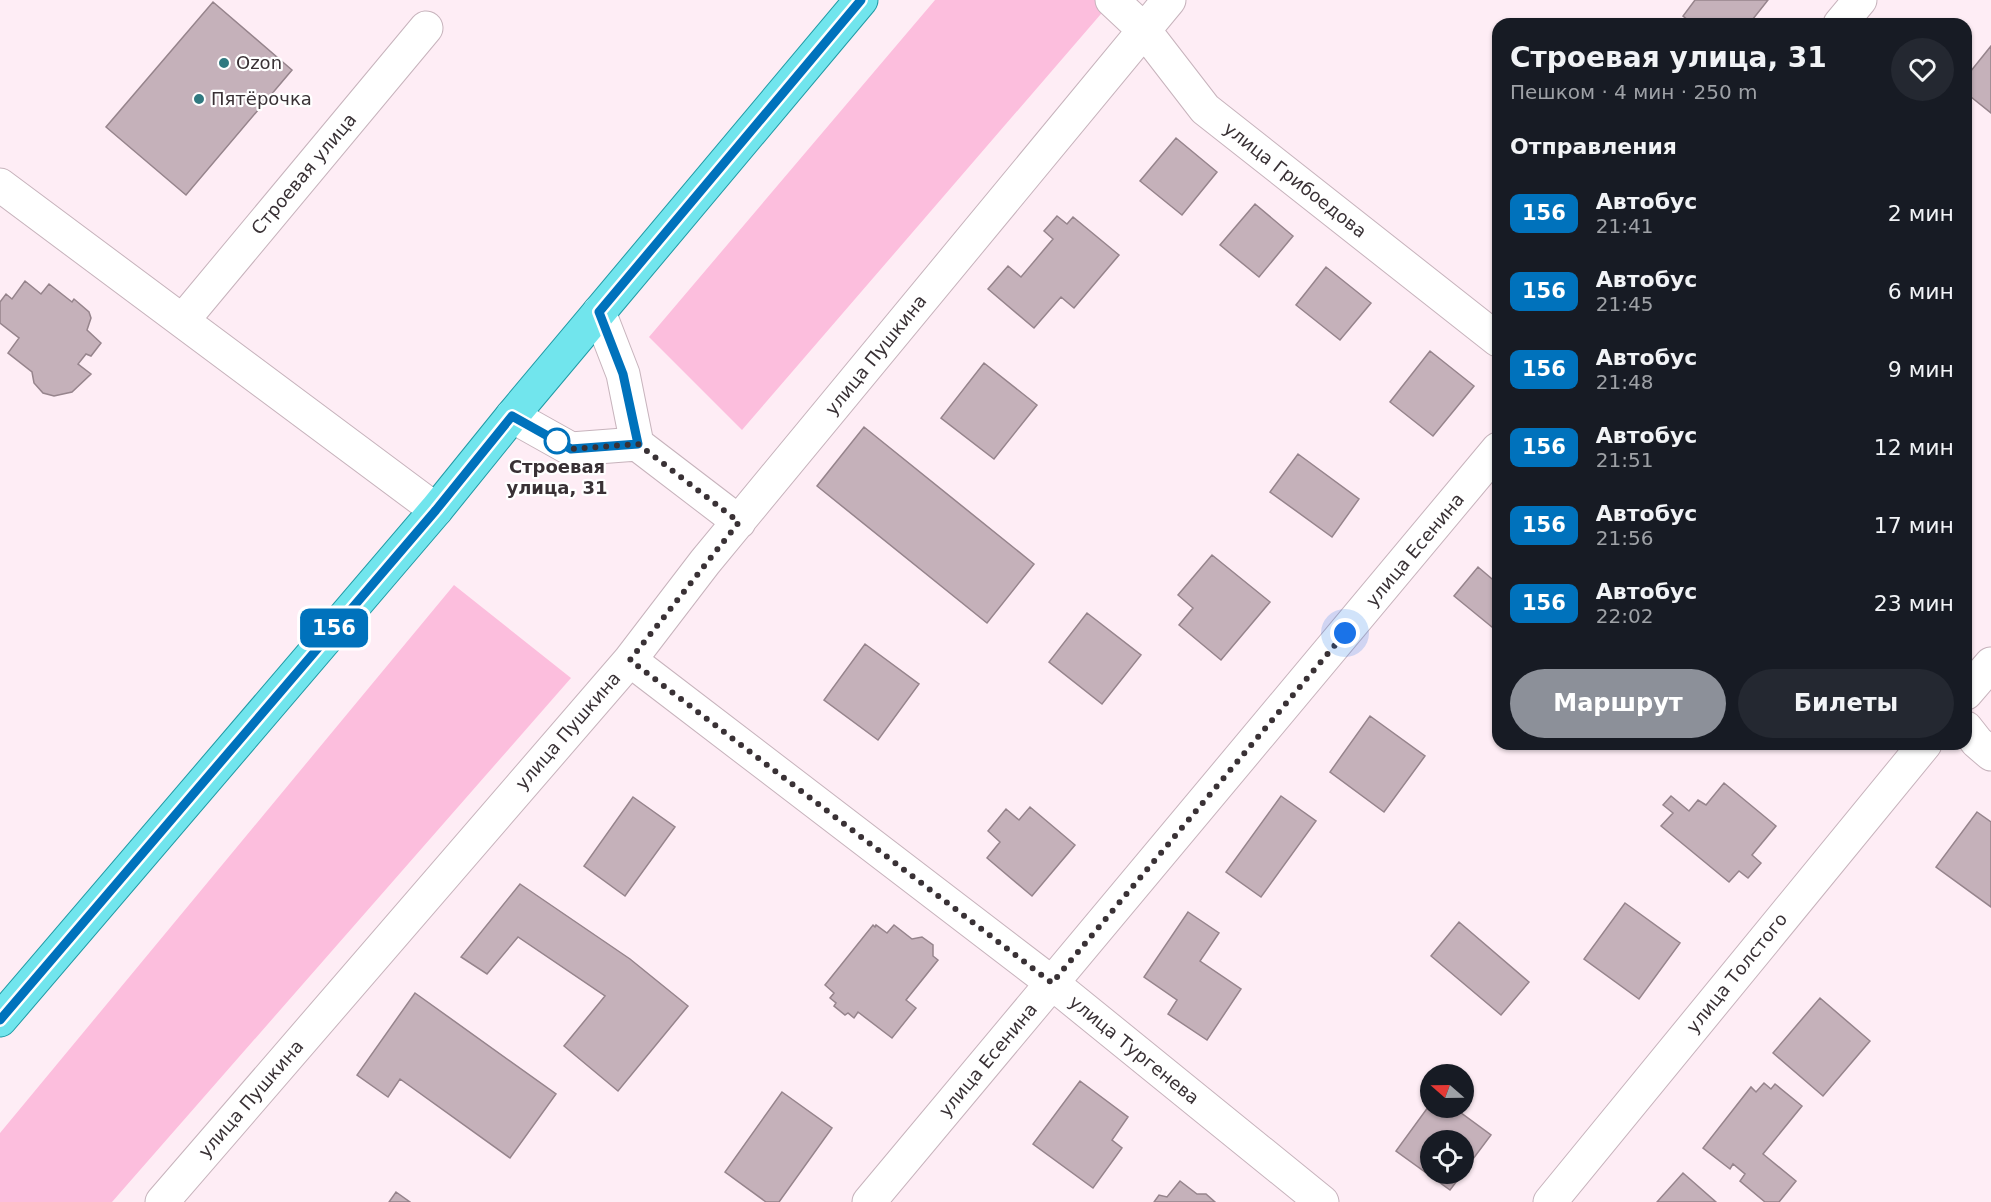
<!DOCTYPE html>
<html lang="ru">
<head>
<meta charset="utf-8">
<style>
  body { margin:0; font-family:"DejaVu Sans",sans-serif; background:#242831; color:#f1f3f6; height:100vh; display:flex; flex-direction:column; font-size:22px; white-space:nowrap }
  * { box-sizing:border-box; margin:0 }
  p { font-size:20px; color:#9ea1a6 }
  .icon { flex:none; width:33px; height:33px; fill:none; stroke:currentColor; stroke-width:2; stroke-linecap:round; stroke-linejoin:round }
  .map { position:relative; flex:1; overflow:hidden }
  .side { position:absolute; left:1492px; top:18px; width:480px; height:732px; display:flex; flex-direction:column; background:#171b24; border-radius:18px; box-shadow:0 2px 4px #0004 }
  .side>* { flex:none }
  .badge { padding:0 12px; border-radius:9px; font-size:21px; line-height:39px }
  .needle { width:39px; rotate:290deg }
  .buttons { position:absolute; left:1420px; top:1064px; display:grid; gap:12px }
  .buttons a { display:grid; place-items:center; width:54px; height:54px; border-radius:50%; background:#171b24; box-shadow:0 2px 4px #0004; font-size:30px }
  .you { position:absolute; width:30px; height:30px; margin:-15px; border:4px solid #fff; border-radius:50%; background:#1a73e8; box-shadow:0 0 0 9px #1a73e833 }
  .map>.badge { position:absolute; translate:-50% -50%; box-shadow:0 0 0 3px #fff }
  h2 { padding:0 18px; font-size:22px; line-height:54px }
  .round { display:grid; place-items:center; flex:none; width:63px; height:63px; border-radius:32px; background:#242831 }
  .summary { display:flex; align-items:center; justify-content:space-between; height:102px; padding:0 18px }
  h1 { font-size:28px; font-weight:700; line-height:45px }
  .primary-button { display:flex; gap:12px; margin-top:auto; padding:12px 18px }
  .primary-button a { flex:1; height:69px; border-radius:36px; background:#8c9099; color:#fff; font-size:24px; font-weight:700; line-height:69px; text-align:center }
  .primary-button a+a { background:#242831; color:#f1f3f6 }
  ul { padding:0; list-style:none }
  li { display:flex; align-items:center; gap:18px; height:78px; padding:0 18px }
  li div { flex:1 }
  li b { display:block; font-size:22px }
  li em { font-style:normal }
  li .badge { min-width:66px; font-weight:700; text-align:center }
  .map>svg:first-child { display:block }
  .green { fill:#fcbedd }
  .building { fill:#c5b1ba; stroke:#96848c; stroke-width:1.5 }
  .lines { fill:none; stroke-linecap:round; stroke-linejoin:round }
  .street-casing { stroke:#c7b3bc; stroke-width:35 }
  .primary-casing { stroke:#209aa5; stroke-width:35 }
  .street { stroke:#fff; stroke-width:33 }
  .primary { stroke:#71e5ed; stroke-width:33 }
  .line-casing { stroke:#fff; stroke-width:14 }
  .line { stroke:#0072bc; stroke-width:9 }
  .walk { stroke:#393135; stroke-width:6; stroke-dasharray:0 10.8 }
  .poi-dot { fill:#307980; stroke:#fff; stroke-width:2 }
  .stop-dot { fill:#fff; stroke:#0072bc; stroke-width:3 }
  .labels { text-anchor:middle; stroke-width:4.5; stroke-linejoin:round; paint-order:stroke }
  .poi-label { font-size:18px; fill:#393135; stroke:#fff; text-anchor:start }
  .street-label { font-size:18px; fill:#393135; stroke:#fff }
  .stop-label { font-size:18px; font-weight:bold; fill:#393135; stroke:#fff }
</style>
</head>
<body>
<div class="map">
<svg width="1991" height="1202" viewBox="0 0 1991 1202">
  <rect width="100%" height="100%" fill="#feedf5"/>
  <path class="green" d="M935,0h178l-371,430 -93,-93z
    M454,585l117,93 -459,524h-112v-69z"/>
  <path class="building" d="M1695,0h73l-19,24h-56l-10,-8z
    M213,2l79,68 -106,125 -80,-68z
    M1991,46v67l-25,-20v-16z
    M1176,138l41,34 -35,43 -42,-34z
    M1255,204l38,32 -34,41 -39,-32z
    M1057,216l10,8 6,-7 46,38 -45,53 -13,-11 -27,31 -46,-39 20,-23 13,11 32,-38 -9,-8z
    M1326,267l45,36 -31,37 -44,-35z
    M25,281l16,13 8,-10 23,18 2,-3 15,13 2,6 -4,12 14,13 -10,13 -5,-2 -8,10 13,10 -19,18 -18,4 -11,-3 -9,-10 -2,-11 -24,-19 11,-15 -19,-15v-21l6,-8 6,5z
    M1430,351l44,35 -41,50 -43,-34z
    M984,363l53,42 -43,54 -53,-41z
    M864,427l170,137 -47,59 -170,-137z
    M1298,454l61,45 -27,38 -62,-45z
    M1212,555l58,47 -49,58 -42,-35 14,-17 -15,-13z
    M1478,567l20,17v48l-44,-36z
    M1087,613l54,42 -39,49 -53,-42z
    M865,644l54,40 -41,56 -54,-40z
    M1370,716l55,40 -41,56 -54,-40z
    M1724,783l52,43 -24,29 9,8 -13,15 -9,-7 -10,11 -68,-56 12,-13 -10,-8 8,-9 18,15 9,-11 8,5z
    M1281,796l35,25 -55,76 -35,-25z
    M633,797l42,30 -50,69 -41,-30z
    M1030,807l45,38 -43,51 -45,-38 13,-16 -12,-11 18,-22 13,11z
    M1977,812l14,10v85l-55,-40z
    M520,884l110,75 58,47 -70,85 -54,-45 41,-50 -87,-59 -31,37 -26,-17z
    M1625,903l55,40 -41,56 -55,-40z
    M1188,912l31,21 -19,28 41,28 -34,51 -39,-26 9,-14 -33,-23z
    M1459,922l70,60 -28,33 -70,-59z
    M873,925l2,2 1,-2 11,8 7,-8 18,14 10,-2 11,8v11l5,4 -32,40 10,8 -24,30 -34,-26 -4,6 -6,-5 -3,2 -11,-9 2,-3 -6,-5 4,-5 -9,-8z
    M415,993l141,101 -46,64 -110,-79 -12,18 -31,-22z
    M1820,998l50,43 -47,55 -50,-43z
    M1080,1081l48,36 -16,23 10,8 -29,40 -60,-44z
    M1764,1083l7,6 4,-5 27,22 -39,48 33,27 -17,21h-14l-25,-21 5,-7 -12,-10 -3,5 -27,-21 48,-61 5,5z
    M782,1092l50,36 -53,74h-13l-41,-30z
    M1431,1103v4h22l38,28 -27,36v-31h-33v33h32l-13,17 -54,-39z
    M1683,1173l33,29h-59z
    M1180,1181l17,13h9l9,8h-61l5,-7 8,2z
    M396,1192l14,10h-21z"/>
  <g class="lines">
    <defs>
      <path id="street" d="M1112,0l32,30 61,79 293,231
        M1840,24l20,-24
        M0,185l436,325
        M599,312l24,62 14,70
        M183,320l243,-292
        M512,416l59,33 66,-5 102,78
        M630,660l422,323 270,219
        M1966,693l25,-29
        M1966,728l11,14 14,12
        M162,1202l468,-542 75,-98 464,-562
        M869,1202l629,-753
        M1550,1202l375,-458"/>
      <path id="primary" d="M0,1020l436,-510 76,-94 349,-416"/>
    </defs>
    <use href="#street" class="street-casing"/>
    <use href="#primary" class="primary-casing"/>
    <use href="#street" class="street"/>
    <use href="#primary" class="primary"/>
  </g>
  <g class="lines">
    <defs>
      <path id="line" d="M0,1020l436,-510 76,-94 59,33 67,-5 -15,-70 -24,-62 262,-312"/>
    </defs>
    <use href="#line" class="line-casing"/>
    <use href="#line" class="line"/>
    <path class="walk" d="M557,441l-6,-3 20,11 67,-5 101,78 -109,138 422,323 293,-350"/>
  </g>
  <g class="poi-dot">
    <circle cx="224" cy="63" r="6"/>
    <circle cx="199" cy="99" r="6"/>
  </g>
  <circle class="stop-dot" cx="557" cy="441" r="12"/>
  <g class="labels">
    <g class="poi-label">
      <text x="236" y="69">Ozon</text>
      <text x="211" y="105">Пятёрочка</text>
    </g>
    <g class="street-label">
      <text transform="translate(304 174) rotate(-50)" y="6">Строевая улица</text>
      <text transform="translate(1295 180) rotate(38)" y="6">улица Грибоедова</text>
      <text transform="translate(876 355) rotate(-51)" y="6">улица Пушкина</text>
      <text transform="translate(1415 550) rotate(-50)" y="6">улица Есенина</text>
      <text transform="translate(568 731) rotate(-49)" y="6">улица Пушкина</text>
      <text transform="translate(1737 973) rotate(-51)" y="6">улица Толстого</text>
      <text transform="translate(1134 1050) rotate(39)" y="6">улица Тургенева</text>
      <text transform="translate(988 1060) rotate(-50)" y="6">улица Есенина</text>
      <text transform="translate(251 1099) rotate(-49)" y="6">улица Пушкина</text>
    </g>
    <g class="stop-label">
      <text x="557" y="473">Строевая<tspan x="557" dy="21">улица, 31</tspan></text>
    </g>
  </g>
</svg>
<div class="buttons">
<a><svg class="needle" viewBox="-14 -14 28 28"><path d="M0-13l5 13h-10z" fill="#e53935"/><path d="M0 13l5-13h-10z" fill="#9ea1a6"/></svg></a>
<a><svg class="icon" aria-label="locate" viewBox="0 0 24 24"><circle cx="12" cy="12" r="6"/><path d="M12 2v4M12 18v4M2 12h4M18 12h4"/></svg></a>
</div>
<div class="you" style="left:1345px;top:633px"></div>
<b class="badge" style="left:334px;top:628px;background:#0072bc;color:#fff">156</b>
<section class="side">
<div class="summary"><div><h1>Строевая улица, 31</h1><p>Пешком · 4 мин · 250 m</p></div><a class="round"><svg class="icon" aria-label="heart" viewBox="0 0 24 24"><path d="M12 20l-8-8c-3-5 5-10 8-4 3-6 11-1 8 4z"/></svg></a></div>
<h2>Отправления</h2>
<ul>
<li><span class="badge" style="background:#0072bc;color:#fff">156</span><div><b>Автобус</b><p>21:41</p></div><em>2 мин</em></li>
<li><span class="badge" style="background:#0072bc;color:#fff">156</span><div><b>Автобус</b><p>21:45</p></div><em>6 мин</em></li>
<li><span class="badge" style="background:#0072bc;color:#fff">156</span><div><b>Автобус</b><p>21:48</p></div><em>9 мин</em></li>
<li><span class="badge" style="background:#0072bc;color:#fff">156</span><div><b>Автобус</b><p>21:51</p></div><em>12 мин</em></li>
<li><span class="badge" style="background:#0072bc;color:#fff">156</span><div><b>Автобус</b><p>21:56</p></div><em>17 мин</em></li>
<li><span class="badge" style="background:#0072bc;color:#fff">156</span><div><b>Автобус</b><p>22:02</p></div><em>23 мин</em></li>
</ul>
<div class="primary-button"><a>Маршрут</a><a>Билеты</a></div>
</section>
</div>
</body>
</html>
